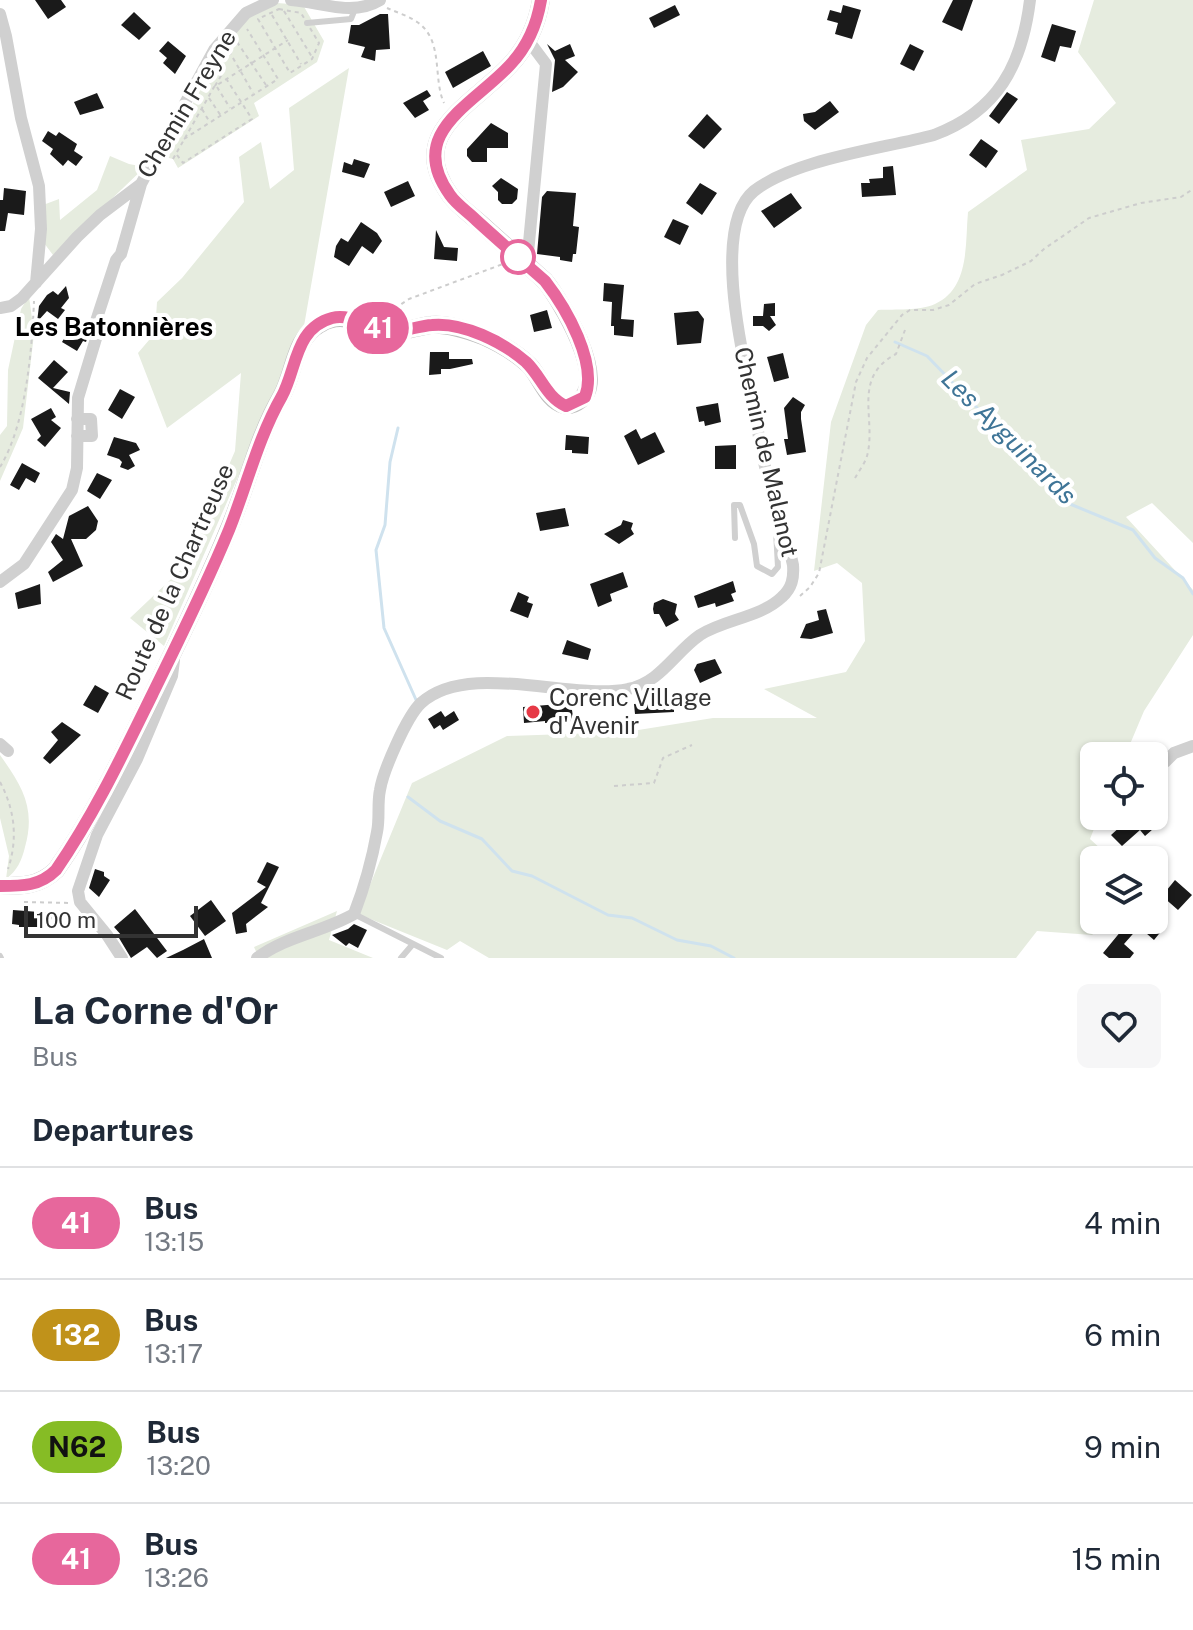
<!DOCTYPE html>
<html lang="en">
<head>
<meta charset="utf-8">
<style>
  body { margin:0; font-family:"Public Sans",sans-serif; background:#f6f6f7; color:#1f2937; height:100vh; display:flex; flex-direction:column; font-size:30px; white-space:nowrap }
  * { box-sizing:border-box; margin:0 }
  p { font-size:26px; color:#747a83 }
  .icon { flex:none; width:44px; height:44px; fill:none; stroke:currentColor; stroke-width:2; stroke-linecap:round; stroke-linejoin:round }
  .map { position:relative; height:958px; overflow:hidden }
  .details { display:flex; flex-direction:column; background:#fff; flex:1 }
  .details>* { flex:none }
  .badge { padding:0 16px; border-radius:26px; font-size:28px; line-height:52px }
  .controls { position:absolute; left:1080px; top:742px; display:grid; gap:16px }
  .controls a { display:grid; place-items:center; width:88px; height:88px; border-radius:12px; background:#fff; box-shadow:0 2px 6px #0004; font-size:40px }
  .scale { position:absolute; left:24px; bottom:20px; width:174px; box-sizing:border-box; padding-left:8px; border:4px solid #333; border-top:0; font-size:22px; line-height:28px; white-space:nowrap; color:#333; -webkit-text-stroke:6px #fff; paint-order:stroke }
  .map>.badge { position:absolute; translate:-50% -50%; box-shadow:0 0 0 4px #fff }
  h2 { padding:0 32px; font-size:30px; line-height:72px }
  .round { display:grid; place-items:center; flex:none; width:84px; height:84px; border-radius:12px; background:#f6f6f7 }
  .summary { display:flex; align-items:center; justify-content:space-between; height:136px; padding:0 32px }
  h1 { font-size:38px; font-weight:700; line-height:60px }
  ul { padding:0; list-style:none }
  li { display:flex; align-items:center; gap:24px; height:112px; padding:0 32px; border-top:2px solid #e0e1e3 }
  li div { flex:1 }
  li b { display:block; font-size:30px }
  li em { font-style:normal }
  li .badge { min-width:88px; font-weight:700; text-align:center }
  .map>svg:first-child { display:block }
  .green { fill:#e6ecdf }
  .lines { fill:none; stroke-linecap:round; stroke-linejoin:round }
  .stream { stroke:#cfe2ee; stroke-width:3 }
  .building { fill:#1a1a1a }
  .path { stroke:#cdcdcd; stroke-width:2; stroke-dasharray:4 4; stroke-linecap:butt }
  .lane { stroke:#d0d0d0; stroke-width:6 }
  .street { stroke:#d0d0d0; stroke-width:12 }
  .secondary { stroke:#bdbdbd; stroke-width:18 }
  .line-casing { stroke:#fff; stroke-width:18 }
  .line { stroke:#e7679c; stroke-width:12 }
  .stop-dot { fill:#fff; stroke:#e7679c; stroke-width:4 }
  .poi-dot { fill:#e63946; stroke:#fff; stroke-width:3 }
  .labels { text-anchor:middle; stroke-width:8; stroke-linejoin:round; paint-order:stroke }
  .street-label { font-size:24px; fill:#333; stroke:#fff }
  .poi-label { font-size:24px; fill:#333; stroke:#fff; text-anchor:start }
  .neighbourhood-label { font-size:26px; font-weight:bold; fill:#000; stroke:#fff }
  .water-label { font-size:26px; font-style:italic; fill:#3f7597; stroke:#fff }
</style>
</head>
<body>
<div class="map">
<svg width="1193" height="958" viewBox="0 0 1193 958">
  <rect width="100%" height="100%" fill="#fff"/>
  <path class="green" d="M1094,0h99v543l-41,-40 -26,14 67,73v45l-49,76 -19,45h-31v60h5l-9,23 23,21h-19v60h13l-15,15 -55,-4 -21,27h-527l-29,-17 -13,9 -89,-36 54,-131 95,-47 119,-4 87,-14h104l-53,-29 82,-17 19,-31 -3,-58 -25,-20 -23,8 17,-149 35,-97 12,-15c17,-1 42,1 57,-6 35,-16 30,-60 33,-92l59,-42 -6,-30 68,-11 27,-26 -38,-51z
    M277,3l26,2 21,36 -7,21 -63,41 5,13 -81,52 -5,-9 -8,-2 54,-104 27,-35z
    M349,68l-45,258 -140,320 -34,-28 56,-53 49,-114 6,-78 -74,55 -29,-75 17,-20 2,-31 25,-24 62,-76 -5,-45 22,-15 9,47 24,-19 -5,-62z
    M110,156l19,8 16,3 -92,88 -9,-12 -1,-38 16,-6 1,21 37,-30z
    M29,296l5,38 -11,94 -23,53v-46l7,-9 1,-56 13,-61z
    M0,755c22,31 36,53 25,92 -3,13 -8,24 -19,32l3,-23 -9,-38z
    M337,911l-8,29 44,18h-114l-5,-11z"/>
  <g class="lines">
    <path class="stream" d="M895,342l32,14 143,148 63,26 22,28 28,20 10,16
      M398,428l-8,34 -5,63 -9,25 8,78 33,74
      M408,797l32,24 42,18 30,32 20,5 76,39 24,3 45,22 34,6 23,12"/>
  </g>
  <path class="building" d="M35,0h26l5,7 -18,12z
    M953,0h20l-11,31 -20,-9z
    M675,5l5,10 -26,13 -5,-10z
    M843,5l18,5 -9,29 -17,-5 3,-11 -11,-3 3,-10 11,3z
    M134,12l17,16 -12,12 -18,-15z
    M380,14h8l2,35 -14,1 -1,11 -14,-4 4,-10 -17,-4 3,-18h8z
    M1052,24l24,7 -5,17 -11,-2 -5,16 -14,-5z
    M168,41l18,15 -11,18 -12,-11 4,-5 -8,-7z
    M547,44l8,7 15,-7 5,12 -10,4 13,12 -15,15 -11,5 3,-32z
    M910,44l14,7 -10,20 -14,-7z
    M483,51l8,15 -38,22 -8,-16z
    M427,90l4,6 -8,5 6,9 -14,8 -12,-15z
    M1007,92l11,7 -19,25 -10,-8z
    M97,93l7,15 -24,7 -6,-13z
    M830,101l9,11 -24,18 -11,-9 -1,-7 12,-2z
    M707,114l15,15 -18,20 -16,-13z
    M491,123l17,10v15h-21v14h-15l-5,-6v-7z
    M48,131l8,5 3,-4 18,12 -3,7 9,6 -7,9 -8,-6 -5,6 -13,-12 3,-5 -11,-8z
    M981,139l17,12 -12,17 -17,-13z
    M354,159l16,5 -6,14 -22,-6 2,-10 8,3z
    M893,166l3,29 -34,2 -1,-14h9l-1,-4 14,-1v-11z
    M501,178l17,11 -1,10 -5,5h-10l-4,-4v-8l-6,-6z
    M408,181l7,15 -24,11 -7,-15z
    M700,183l17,10 -15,22 -16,-12z
    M4,188l22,3 -2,24 -16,-2 -3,18h-5v-31h3z
    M547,191l29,2 -3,33 6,1 -3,27h-3l-1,8 -12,-2v-3l-23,-3 5,-57z
    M791,193l11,15 -28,20 -13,-17z
    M673,219l16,7 -9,19 -16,-8z
    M361,222l16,11 5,8 -9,13 -11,-8 -13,20 -15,-9 2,-11 5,-8 7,4z
    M436,230l8,17 14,1 -1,13 -23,-2z
    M604,283l20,2 -3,34 13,1 -1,17 -19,-2v-9h-3l1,-24 -9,-1z
    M66,286l3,12 -8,10 4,2 -7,9 -11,-8 -10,11 2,-16 8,-11 6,-4 5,4z
    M775,303v13h-5l6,9 -7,6 -6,-5h-10v-10h10l1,-12z
    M547,310l5,18 -18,4 -4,-17z
    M698,311l6,8 -3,24 -24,2 -3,-32z
    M73,323l16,9 -3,10 -3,-1 -6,10 -15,-9z
    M430,352h19v7h23l1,5 -23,5h-9v5l-12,1z
    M783,353l6,25 -15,4 -7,-25z
    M54,360l14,12 -15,16 17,4 -1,12 -31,-26z
    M120,389l15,8 -13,22 -14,-9z
    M793,397l12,8 -4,7v7l5,33 -19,3 -3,-16h4l-4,-31z
    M718,403l3,19 -16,4 -1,-5 -5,1 -3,-15z
    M51,408l5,9 -5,3 10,8 -16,19 -8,-7 4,-4 -10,-17z
    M636,429l5,10 14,-7 10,20 -27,13 -14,-29z
    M566,435l23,2 -1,17 -16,-1v-3h-7z
    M114,437l22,6 4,7 -11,5 6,11 -7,4 -8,-3 2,-5 -3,-3 -12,-4z
    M736,445v24h-21v-23z
    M22,463l18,10 -5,10 -9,-5 -7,12 -9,-5z
    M97,473l15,7 -12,19 -13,-8z
    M88,506l10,15 -2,9 -10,9h-15l12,27 -30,16 -5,-10 15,-12 -12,-18 5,-8 7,5 6,-23z
    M565,508l4,18 -29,5 -4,-18z
    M623,520l10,3 -2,6 3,5 -15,10 -15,-10 17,-9z
    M623,572l5,15 -18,7 2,7 -14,6 -8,-23z
    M733,581l3,11 -5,2 3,7 -18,6 -1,-4 -17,5 -4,-12z
    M40,584l1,20 -23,5 -3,-16z
    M518,592l11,5 -2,5 6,2 -5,14 -18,-7z
    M663,599l14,5 -2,10 4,6 -13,7 -7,-13h-5l-1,-5 1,-6z
    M826,609l7,24 -22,6 -11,-1 6,-14 13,-4 -2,-9z
    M567,640l24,9 -3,11 -26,-6z
    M715,659l7,14 -22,10 -6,-13 3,-6z
    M95,685l14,8 -11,20 -15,-8z
    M674,700v12l-39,2 -1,-10z
    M571,703l3,21 -15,2v-4l-14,1v-2l-21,2 -1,-16z
    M441,711l4,6 9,-6 5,9 -16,10 -3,-5 -6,4 -6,-10z
    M62,722l19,13 -31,29 -7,-6 15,-18 -7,-8z
    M1132,816h36l-23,20 -5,-6 -18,16 -11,-11z
    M267,862l12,5 -18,36 7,4 -22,17 1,8 -11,2 -4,-21 34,-26 -9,-5z
    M95,869l9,3v4l6,4 -11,17 -10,-9z
    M1175,880l17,15 -14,15 -16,-14z
    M211,900l15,21 -21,15 -15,-20z
    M135,909l32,42 -10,7 -10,-11 -16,11 -12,-20 3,-2 -8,-9z
    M13,910l39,3 -2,14h-31v-2l-7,-1z
    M1119,920h33l11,9 -9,11 -15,-13 -15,17 10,9 -4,5h-21l-6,-5 23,-28z
    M354,924l13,6 -9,18 -9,-5 -3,3 -14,-11 16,-6z
    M204,939l8,19h-46l17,-8z"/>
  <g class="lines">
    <path class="path" d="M387,8c11,5 25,9 34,17 22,19 12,54 23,78
      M279,9l22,4 18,30 -7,16 -22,14 -32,-54z
      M284,11l28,46
      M272,15l29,49
      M237,42l29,43
      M229,51l24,42
      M215,86l10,-17
      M217,87l13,21
      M209,98l12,18
      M202,109l7,12
      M184,139l94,-60 -31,-50
      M177,155l6,8 69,-44 -25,-39
      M173,159l41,-72 74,-47
      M388,313l21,-14 94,-35
      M0,467c26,-42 32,-117 34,-166
      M855,478c4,-7 10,-15 12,-22 10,-37 -16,-78 29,-102l9,-24
      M800,596l10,-9 9,-14 37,-191 11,-24 35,-43 8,-5h23l16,-5 26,-21 27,-9 29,-14 13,-12 45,-31 52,-15 40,-6 12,-8
      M0,782c15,28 18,57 8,87
      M614,786l40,-3 9,-25 29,-13
      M24,902l46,1"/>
    <path class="lane" d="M307,23l44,-4 4,-10
      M735,538l-1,-33h6l14,39 3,22 15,8 6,-7 -2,-36 6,-4
      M354,914l87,44
      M0,956l1,2
      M401,958l12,-14"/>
    <path class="street" d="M291,0c30,2 61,17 89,0
      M0,14l6,22 15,82 18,68 2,43 -5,54
      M525,263l3,-10 18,-189 -18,-24
      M0,308l11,-2 11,-8 55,-61 23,-22 41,-31 73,-134 32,-37 27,-13
      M77,436h15l-1,-17h-14
      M0,582l24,-18 48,-74 5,-22 1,-70 20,-66 -2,-11 20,-61 5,-6 20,-70
      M0,744l8,7
      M1165,762l9,-9 19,-7
      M122,958l-15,-23 -27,-33 -2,-11 19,-56 40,-76 35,-83 2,-16
      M257,958c29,-22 66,-26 97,-44 10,-26 18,-54 23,-82 3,-14 0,-28 3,-42 3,-19 27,-74 41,-87 47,-43 150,-2 207,-14 32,-6 47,-37 72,-54 25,-16 60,-17 82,-38 10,-9 12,-19 11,-32 -7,-32 -19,-63 -27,-94 -5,-22 -9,-45 -13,-67 -10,-46 -42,-178 1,-213 41,-32 128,-42 180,-56 64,-24 88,-70 96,-135"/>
    <path class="secondary" d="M0,886c23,0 39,0 56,-16 36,-51 63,-108 91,-164 28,-58 57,-116 81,-175 19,-44 29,-93 53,-134 14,-24 12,-58 39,-73 24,-15 44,3 69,6 13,3 28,-3 41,-5 17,-2 37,5 53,11 16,7 33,17 46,29 11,11 18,36 35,40 6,1 11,-1 16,-5 28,-21 -19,-99 -35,-119 -21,-19 -43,-38 -64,-57 -10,-9 -23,-18 -31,-29 -45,-62 23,-90 60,-130 17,-18 27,-41 31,-65"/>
  </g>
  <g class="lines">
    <defs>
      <path id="line" d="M0,886c23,0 40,0 56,-16 38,-55 67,-116 96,-175 27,-55 54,-109 77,-165 18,-45 29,-92 53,-134 15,-28 13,-68 50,-78 20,-5 38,11 58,13 14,1 28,-5 42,-6 31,-3 71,17 94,37 15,14 20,35 40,44l19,-9c13,-34 -19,-89 -40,-116 -23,-20 -46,-40 -69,-61 -8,-8 -19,-15 -26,-25 -45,-62 23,-90 60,-130 17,-18 27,-41 31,-65"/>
    </defs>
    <use href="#line" class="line-casing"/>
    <use href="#line" class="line"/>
  </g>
  <circle class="stop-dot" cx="518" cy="257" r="16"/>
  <circle class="poi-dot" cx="533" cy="712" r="8"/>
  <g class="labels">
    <g class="street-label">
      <text transform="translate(187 104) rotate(-59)" y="8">Chemin Freyne</text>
      <text transform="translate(766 452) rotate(77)" y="8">Chemin de Malanot</text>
      <text transform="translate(175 582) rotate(-66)" y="8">Route de la Chartreuse</text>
    </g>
    <g class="poi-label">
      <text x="549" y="706">Corenc Village<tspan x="549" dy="28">d'Avenir</tspan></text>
    </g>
    <g class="neighbourhood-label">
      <text x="114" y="336">Les Batonnières</text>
    </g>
    <g class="water-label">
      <text transform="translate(1009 437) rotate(45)" y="9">Les Ayguinards</text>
    </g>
  </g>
</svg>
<div class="controls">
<a><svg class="icon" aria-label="locate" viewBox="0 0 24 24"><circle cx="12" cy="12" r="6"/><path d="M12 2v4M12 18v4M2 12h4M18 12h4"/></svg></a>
<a><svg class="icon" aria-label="layers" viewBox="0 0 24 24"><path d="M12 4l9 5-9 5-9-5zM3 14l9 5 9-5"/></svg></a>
</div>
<div class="scale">100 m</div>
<b class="badge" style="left:378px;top:328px;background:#e7679c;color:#fff">41</b>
</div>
<section class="details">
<div class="summary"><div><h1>La Corne d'Or</h1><p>Bus</p></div><a class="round"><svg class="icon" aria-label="heart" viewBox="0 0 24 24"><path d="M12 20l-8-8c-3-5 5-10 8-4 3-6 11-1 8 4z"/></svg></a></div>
<h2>Departures</h2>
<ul>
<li><span class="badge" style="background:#e7679c;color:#fff">41</span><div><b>Bus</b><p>13:15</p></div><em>4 min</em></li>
<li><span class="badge" style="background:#c0921a;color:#fff">132</span><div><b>Bus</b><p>13:17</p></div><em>6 min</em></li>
<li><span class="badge" style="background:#86bc25;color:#111">N62</span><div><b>Bus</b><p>13:20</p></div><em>9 min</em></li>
<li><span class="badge" style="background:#e7679c;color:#fff">41</span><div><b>Bus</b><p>13:26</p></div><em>15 min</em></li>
</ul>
</section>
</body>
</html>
